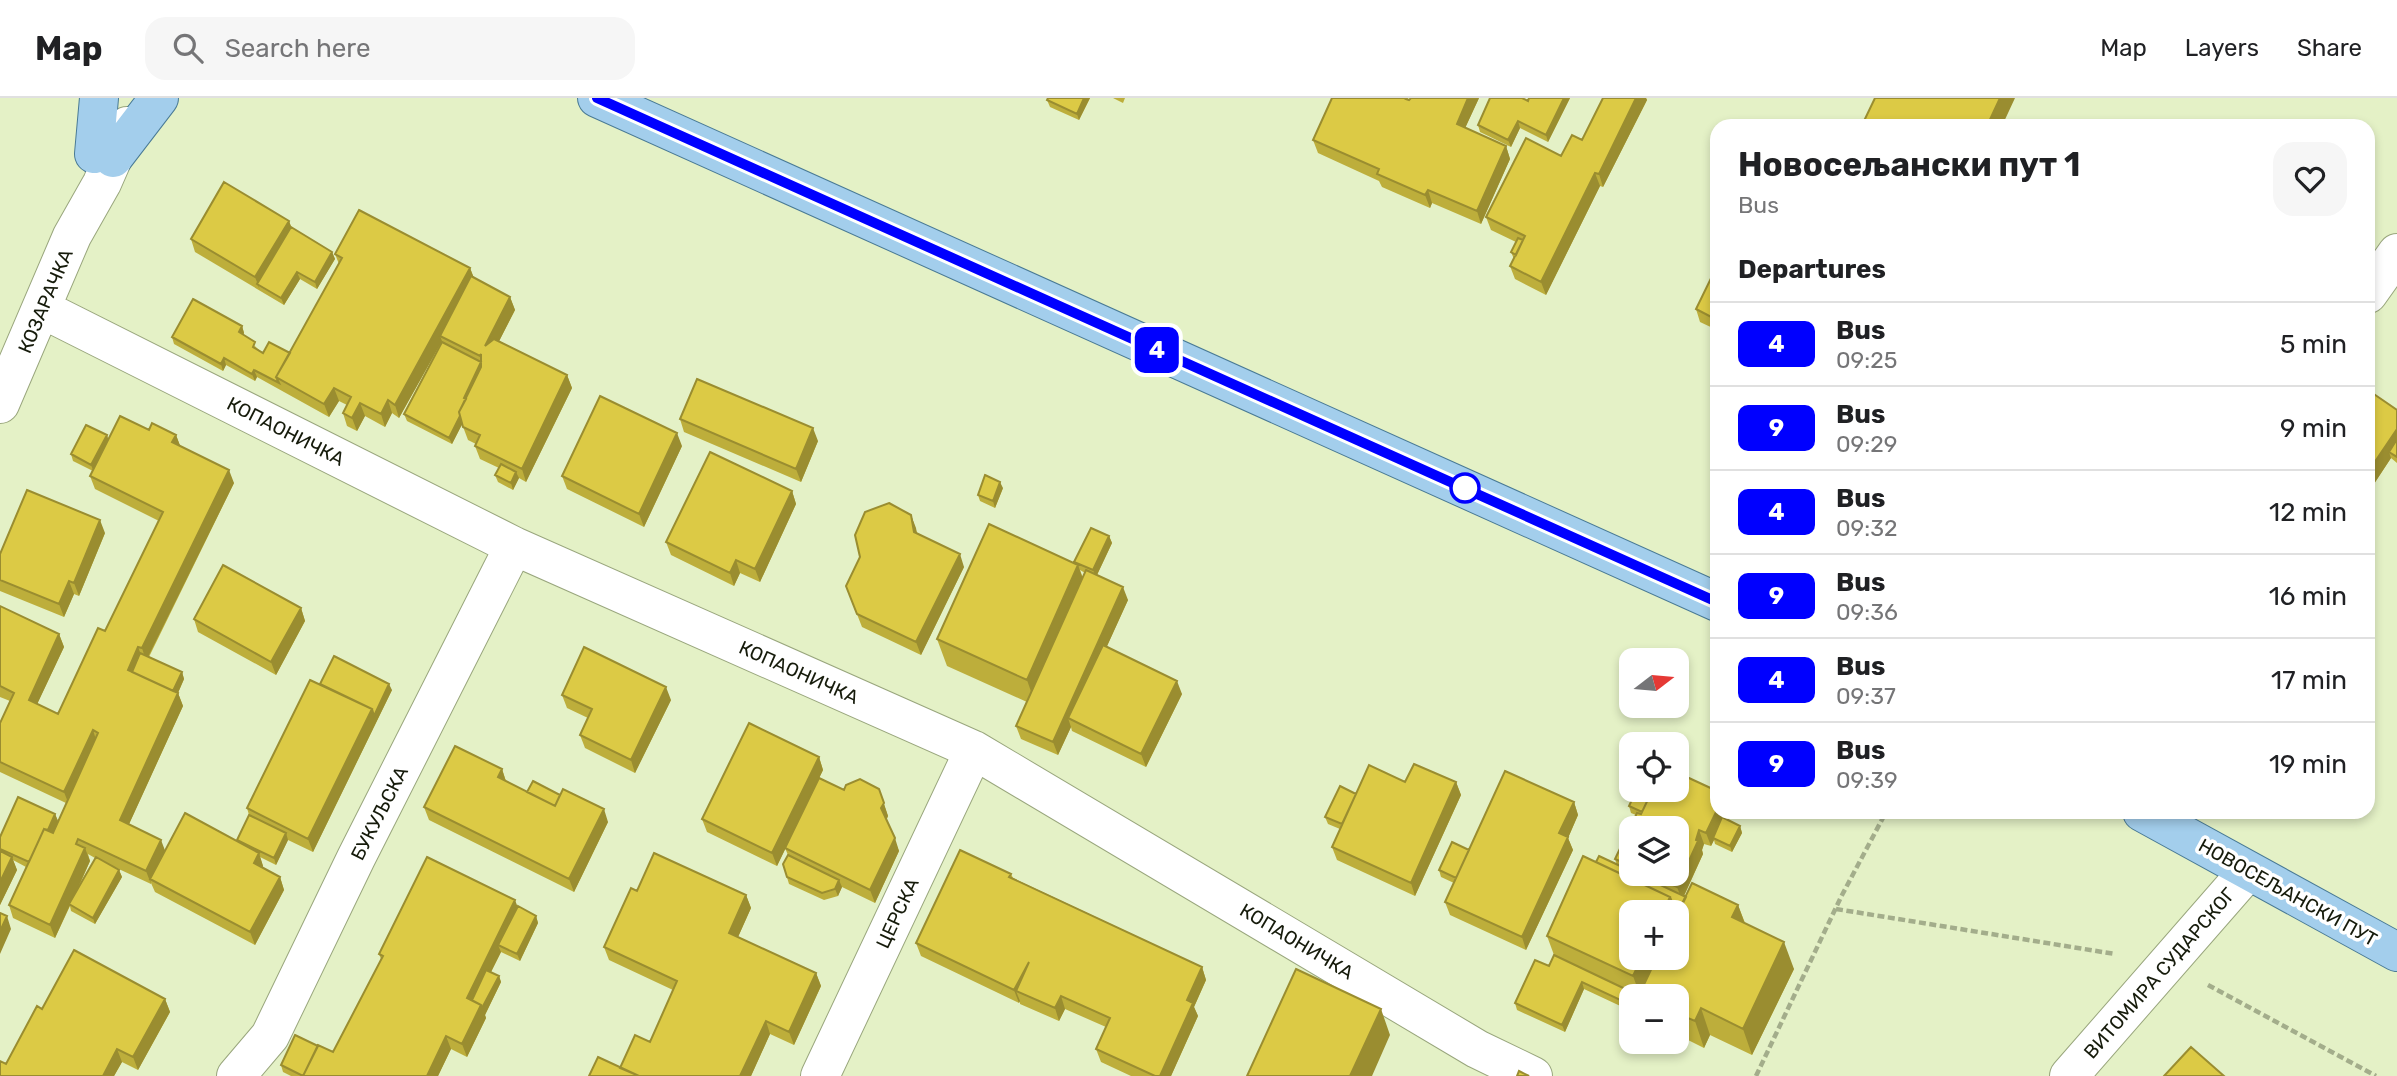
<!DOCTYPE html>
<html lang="en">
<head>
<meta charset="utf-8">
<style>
  body { margin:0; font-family:Rubik,sans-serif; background:#f6f6f6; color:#202124; height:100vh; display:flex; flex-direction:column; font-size:26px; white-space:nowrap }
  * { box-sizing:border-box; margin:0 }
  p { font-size:23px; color:#757577 }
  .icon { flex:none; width:38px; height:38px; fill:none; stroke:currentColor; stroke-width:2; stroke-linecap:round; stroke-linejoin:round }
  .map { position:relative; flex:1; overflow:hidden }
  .details { position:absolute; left:1710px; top:21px; width:665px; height:700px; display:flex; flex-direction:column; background:#fff; border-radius:21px; box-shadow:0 4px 10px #0003 }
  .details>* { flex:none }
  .badge { padding:0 14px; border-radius:10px; font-size:24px; line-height:46px }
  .needle { width:46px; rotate:74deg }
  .controls { position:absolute; left:1619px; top:550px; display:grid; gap:14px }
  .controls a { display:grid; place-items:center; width:70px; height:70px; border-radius:14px; background:#fff; box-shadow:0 4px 10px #0003; font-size:35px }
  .map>.badge { position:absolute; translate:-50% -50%; box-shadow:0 0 0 4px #fff }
  h2 { padding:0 28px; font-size:26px; line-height:63px }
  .round { display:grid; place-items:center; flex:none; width:74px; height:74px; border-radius:21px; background:#f6f6f6 }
  .headline { display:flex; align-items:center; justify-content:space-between; height:119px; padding:0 28px }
  h1 { font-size:33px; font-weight:700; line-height:52px }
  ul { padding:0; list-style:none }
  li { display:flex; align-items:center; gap:21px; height:84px; padding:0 28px; border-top:2px solid #e0e0e0 }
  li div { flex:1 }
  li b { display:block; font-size:26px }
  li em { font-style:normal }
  li .badge { min-width:77px; font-weight:700; text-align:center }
  header { display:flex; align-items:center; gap:42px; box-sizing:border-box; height:98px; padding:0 35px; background:#fff; border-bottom:2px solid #e0e0e0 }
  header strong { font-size:33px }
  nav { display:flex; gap:38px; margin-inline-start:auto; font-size:24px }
  .search { width:490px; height:63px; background:#f6f6f6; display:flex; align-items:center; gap:18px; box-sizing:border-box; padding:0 24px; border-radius:21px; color:#757577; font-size:26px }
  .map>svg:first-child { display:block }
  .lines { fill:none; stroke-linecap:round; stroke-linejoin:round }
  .minor-casing { stroke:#99a67d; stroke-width:40 }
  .major-casing { stroke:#497a95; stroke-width:40 }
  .path { stroke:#a3ad8b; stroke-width:4.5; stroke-dasharray:7 3.5; stroke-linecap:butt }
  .minor { stroke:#fff; stroke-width:38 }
  .major { stroke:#a3ceec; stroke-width:38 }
  .wall { fill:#bdae3b; fill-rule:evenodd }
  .shaded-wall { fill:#9a8d30 }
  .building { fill:#dcca45; stroke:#9a8d30; stroke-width:2 }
  .line-casing { stroke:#fff; stroke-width:16 }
  .line { stroke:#00f; stroke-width:10 }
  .stop-dot { fill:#fff; stroke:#00f; stroke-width:3.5 }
  .labels { text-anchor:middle; stroke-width:7; stroke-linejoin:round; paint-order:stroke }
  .street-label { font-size:19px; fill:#161b0b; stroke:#fff }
</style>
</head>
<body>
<header>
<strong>Map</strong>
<div class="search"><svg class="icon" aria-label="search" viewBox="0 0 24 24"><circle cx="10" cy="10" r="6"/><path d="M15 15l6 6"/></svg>Search here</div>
<nav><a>Map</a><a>Layers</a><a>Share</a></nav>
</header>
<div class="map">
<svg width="2397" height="978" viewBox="0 0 2397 978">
  <rect width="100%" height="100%" fill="#e4f1c6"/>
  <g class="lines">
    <defs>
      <path id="minor" d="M2368,196l29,-41
        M42,211l472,237 460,204 503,299 56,27
        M0,306l72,-168 30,-53 25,-57
        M236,978l34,-40 86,-178 158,-312
        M820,978l154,-326
        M2069,978l179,-205"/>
      <path id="major" d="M597,0l1120,504
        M94,56l5,-56
        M113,60l46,-60
        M2142,714l255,140"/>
    </defs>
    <use href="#minor" class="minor-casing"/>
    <use href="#major" class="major-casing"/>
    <path class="path" d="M1836,811l279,45
      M2208,887l168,91
      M1756,978l85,-179 45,-85"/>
    <use href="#minor" class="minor"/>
    <use href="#major" class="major"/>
  </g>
  <path class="wall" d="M1048,0h42l-11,22 -29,-13 -3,-7z
    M1113,0h12l-2,5z
    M1479,0l-14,30 41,18 4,13 -29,65 -49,-21 -2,5 -48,-21 -3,-6 -61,-28 -5,-13z
    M1529,0h41l-22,44 -28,-14 -9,19 -31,-15 -2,-7 50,-24z
    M1603,0h43l1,2 -44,87 -3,-1 -54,109 -31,-16 -5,-13 4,-7 -3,-7 5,-10 -25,-12 -5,-13 75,-61 21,-16z
    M289,123l2,6 41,25 3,7 -18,30 -17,-10 -16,26 -89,-53 -4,-13z
    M335,156l135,14 4,10 36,19 5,13 -16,31 68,34 5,13 -46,94 -7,-4 -6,12 -15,-8 -3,-7 4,-7 -19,-9 -5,-13 1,-2 -8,-4 -6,-16 -10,20 -45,-23 -3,-7 38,-73 -43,77 -7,-5 -7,14 -20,-11 -8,15 -10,-5 -4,-13 4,-8 -8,-4 -10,16 -72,-40 -2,4 -29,-16 -3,6 -49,-27 -2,-7 70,-11 2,7 -1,2 15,14 5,4h27l49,-89z
    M1717,168v64l-17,-8 -4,-13z
    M2368,292l29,20v53l-6,-5 -23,35z
    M680,321l138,22 -17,41 -117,-50z
    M149,332l27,5 4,11 54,37 -85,174 33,15 2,7 -6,14 5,13 -54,118 36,27 72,-10 12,-26 -2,-7 73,-124 72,6 -79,162 -25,-12 -12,25 -16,-8 3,9 -1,2 18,9 4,13 -29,55 -100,-53 -4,-9v1l-43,-20 11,6 3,7 -27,47 -24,-13 -1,-5 -15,32 -42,-20 -4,-13 17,-38 -13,-7 4,10 -17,35v-68l55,-23 3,7 8,-18 -66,-31v-49l10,-22 -10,-4v-91l59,28 5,13 -27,57 21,10 47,-83 54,-110 -64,-32 -5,-13 3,-5 -20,-10 -2,-7 36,-19 1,4zM88,756l7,4 -18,33 13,-30z
    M682,348l-38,81 -77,-38 -5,-13z
    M1003,390l-8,20 -15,-7 -2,-6z
    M792,393l4,13 -36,78 -20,-9 -6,13 -63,-31 -5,-13z
    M911,417l6,18 47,34 -43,88 -59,-28 -16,-41z
    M105,435l-26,63 -5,-2 -10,23 -64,-26v-37z
    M1109,438l3,7 -15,32 31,25 -21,46 75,48 -36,73 -74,-36 -1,-4 -13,28 -37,-16 -5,-13 11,-24 -80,-36 -10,-27 138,-76zM1080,472l5,3 -2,5z
    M301,510l4,13 -29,54 -78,-43 -4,-13z
    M562,597l109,5 -36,73 -50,-25 -5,-13 8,-17 -21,-10z
    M819,659l4,13 -4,8 25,12 35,-1 9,27 -2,4 13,31 -24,52 -33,-16 -4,9 -14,4 -35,-16 -6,-20 5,-9 -3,-7 13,-25 -21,43 -70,-34 -5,-13z
    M502,671l4,12 21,11 33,3 48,27 -34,70 -145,-72 -5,-13z
    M1687,677l1,2 36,41 16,8 2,7 -10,19 -17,-8 -1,-4 -3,6 -7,-2 -2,6 1,4 -19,42 54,9 7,18 49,46 -42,86 -42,-20 -6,13 -28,-14v-38h-45v15l-47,-22 -19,43 -48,-22 -2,-7 34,-37 5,-11 -7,-19 49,-74 21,3 -2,-6 21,-44 -5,-2 -2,-7zM1631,730l45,45h-45z
    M1405,684h51l5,13 -46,101 -78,-36 -5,-13 8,-18 -12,-5 -3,-7 31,-23z
    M1574,704l4,13 -10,23 5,12 -47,100 -76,-35 -5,-13 9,-19 -13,-6 -2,-7 30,-20z
    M1011,776l2,4 189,89 4,13 -12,27 4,9 -27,60h-40l-30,-14 -5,-13 10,-22 -41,-18 -6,12 -39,-17v-3l-1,2 -98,-47 -5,-13z
    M637,793l109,4 5,13 -13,29 78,36 5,13 -27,59 -24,-11 -19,42h-162l31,-8 30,-26 23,-52 -64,-30 -5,-13z
    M518,808l18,10 2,7 -18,38 -19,-9 -10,20 8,4 2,6 -16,33 1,3 -19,39 -16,-8 -13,27h-147l-8,-4 -2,-7 37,-19 15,6 48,-93 -2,-5z
    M165,901l5,13 -32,58 -16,-8 -8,14h-114l6,-12 36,-55z"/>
  <path class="shaded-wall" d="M1084,0h6l-11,22 -2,-6z
    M1468,0h11l-18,39 -4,-13z
    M1564,0h6l-22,44 -2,-7z
    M1636,0h10l1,2 -44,87 -4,-13z
    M2000,0h15l-13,28h-15z
    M1518,23l2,7 -9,19 -3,-7z
    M1506,48l4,13 -29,65 -4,-13z
    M1595,75l5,13 -54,109 -5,-13z
    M1428,92l4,13 -2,5 -5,-13z
    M289,123l5,13 -37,50 3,6 -5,-13z
    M332,154l3,7 -18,30 -2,-7z
    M470,170l5,13 -35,55 2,5 -43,77 -4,-13z
    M297,174l3,7 -16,26 -3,-7z
    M510,199l5,13 -25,49 -5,-13z
    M242,228l2,7 -3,6 -2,-7z
    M481,256l5,13 -20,37 -2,-6 18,-35 -2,-7z
    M224,260l2,7 -3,6 -2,-7z
    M254,272l3,7 -2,4 -3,-7z
    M567,277l5,13 -46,94 -4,-13z
    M334,290l5,13 -10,16 -5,-13z
    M388,302l4,13 -7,14 -4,-13z
    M469,302l2,7 -19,37 -3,-6z
    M360,305l5,13 -8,15 -5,-13z
    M813,330l5,13 -17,41 -5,-13z
    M2397,331v20l-8,3 2,6 -23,35v-11l3,-4 -3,-6z
    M677,335l5,13 -38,81 -5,-13z
    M107,337l2,7 -15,30 -3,-7z
    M176,337l5,13 -9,-6z
    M229,372l5,13 -88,178 -4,-13z
    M516,374l3,6 -6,12 -2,-7z
    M1000,384l3,6 -8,20 -2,-7z
    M792,393l4,13 -36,78 -5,-13z
    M911,417l5,13 3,17 -5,-13z
    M100,422l5,13 -26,63 -5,-13z
    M1109,438l3,7 -16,34 -3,-7z
    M960,456l4,13 -43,88 -5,-13z
    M736,462l4,13 -6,13 -4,-13z
    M1078,467l9,26 -51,115 -9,-26z
    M69,483l5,13 -10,23 -5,-13z
    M1123,489l5,13 -55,121 -5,-3 3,9 -13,28 -5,-13z
    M301,510l4,13 -29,54 -5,-13z
    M59,536l5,13 -31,66 -4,-13z
    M138,549l5,13 -8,18 -7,-8z
    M182,574l2,7 -10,23 -3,-7z
    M1177,583l5,13 -36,73 -5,-13z
    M389,586l3,6 -79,162 -5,-13 64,-130z
    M666,589l5,13 -36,73 -4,-13z
    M178,595l5,13 -58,127 -5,-13z
    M93,632l4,13 -28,62 -5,-13z
    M819,659l4,13 -46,96 -5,-13z
    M502,671l4,13 -8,-5z
    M1456,684l5,13 -46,101 -4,-13z
    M879,691l9,27 -2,5 -5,-13z
    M1574,704l4,13 -10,23 5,12 -47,100 -4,-13 37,-104z
    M604,711l4,13 -34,70 -5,-13z
    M1717,712v2h10l-13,26h-1l1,2 -3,6 -5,-13z
    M55,716l3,7 -23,50 -2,-7z
    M1740,728l2,7 -10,19 -2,-6z
    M1699,732l5,14 -2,6 1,4 -21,46 -5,-13z
    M286,735l2,7 -12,25 -2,-7z
    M895,740l4,13 -24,52 -5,-13z
    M161,742l5,13 -16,26 1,5 -5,-13z
    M85,750l5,13 -35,77 -5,-13z
    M259,755l4,13 -5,10 -4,-13z
    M12,759l5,13 -17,35v-23z
    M119,772l3,7 -27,47 -2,-6z
    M280,779l4,13 -29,55 -5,-13z
    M839,782l3,7 -4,9 -3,-7z
    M746,797l5,13 -17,38 -5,-13z
    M1670,799l6,15h-13z
    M515,802l5,13 -22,32 3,7 -27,54 -7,-8z
    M1738,807l10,27 -16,-15z
    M7,818l4,13 -11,25v-23z
    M536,818l2,7 -18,38 -3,-7z
    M1784,844l10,27 -42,86 -9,-26z
    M1642,859h22l-24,38 -7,-19z
    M1029,864l-13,29 4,10 -1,2 -5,-13z
    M1202,869l4,13 -12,27 4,9 -27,60h-11l27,-76z
    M816,875l5,13 -27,59 -5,-13z
    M499,878l2,6 -16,33 1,3 -19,39 -5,-13 19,-39z
    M1582,884l2,7 -19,43 -3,-7z
    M1061,898l4,13 -6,12 -4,-13z
    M165,901l5,13 -32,58 -5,-13z
    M1701,910l9,27 -6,13 -9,-27z
    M1381,911l9,26 -18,41h-22z
    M766,923l4,13 -19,42h-11z
    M446,938l5,13 -13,27h-11z
    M117,951l5,13 -8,14h-11z"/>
  <path class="building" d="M1048,0h36l-7,16 -30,-14z
    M1332,0h75l-1,1 3,1 2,-2h57l-11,26 49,22 -29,65 -49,-21 -3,5 -48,-21 2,-5 -66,-29z
    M1490,0h32l6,3 1,-3h35l-18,37 -28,-14 -10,19 -30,-15z
    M1603,0h33l-37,76 -4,-1 -54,109 -31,-16 15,-30 -39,-19 40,-79 35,18 11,-21 10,5z
    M1875,0h125l-13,28h-117l-7,-3z
    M224,84l65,39 -34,56 -64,-38z
    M359,112l111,58 -75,137 -7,-5 -7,14 -21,-11 -8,15 -9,-5 8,-16 -17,-9 -10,16 -48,-27 66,-119 -7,-4z
    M291,129l41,25 -17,30 -18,-10 -16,26 -24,-14z
    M1518,140l5,2 -7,15 -5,-3z
    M1717,168v54l-21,-11z
    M471,178l39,21 -25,49 9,-7 73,36 -45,94 -47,-23 5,-11 -17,-8 -4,-15 22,-45v-13l-1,2 -40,-20z
    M193,201l49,27 -3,6 16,10 -2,5 10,6 6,-11 21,11 -14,24 3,6 -25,-13 -2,4 -28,-16 -3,6 -49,-27z
    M442,244l39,20 -17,36 2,1 -7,13 1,4 -11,22 -45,-24z
    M697,281l116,49 -17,41 -116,-50z
    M2368,292l29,20v19l-29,43z
    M600,298l77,37 -38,81 -77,-38z
    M120,318l29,14 3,-7 24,12 -4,7 57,28 -87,178 -4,-1 -10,23 50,23 -58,127 41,20 -15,31 -68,-32 -2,5 9,4 -35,77 -41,-20 35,-76 9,4 45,-100 -5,-3 -29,62 -64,-30v-39l14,-30 -14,-7v-80l59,28 -30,66 29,14 40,-86 7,3 58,-119 -73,-36z
    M86,327l21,10 -16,30 -20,-11z
    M2397,341v18l-8,-5z
    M710,354l82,39 -37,78 -19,-9 -6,13 -64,-31z
    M501,366l15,8 -5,11 -16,-8z
    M985,377l15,7 -7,19 -15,-6z
    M27,392l73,30 -26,63 -5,-2 -10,23 -59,-24v-26z
    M889,405l22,12 3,17 46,22 -44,88 -59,-28 -11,-28 14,-29 -5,-22 10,-23z
    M989,426l89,41 -51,115 -90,-41z
    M1091,430l18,8 -16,34 -19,-8z
    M223,467l78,43 -30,54 -77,-43z
    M1086,472l37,17 -70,155 -37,-16z
    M1103,547l74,36 -36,73 -73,-36z
    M584,549l82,40 -35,73 -51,-25 12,-26 -30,-14z
    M140,555l42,19 -9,19 -41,-19z
    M334,558l55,28 -15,32 -2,-7 -52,-25z
    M310,582l62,29 -64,130 -61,-31z
    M749,625l70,34 -47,96 -70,-34z
    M455,648l47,23 -4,8 57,29 8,-17 41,20 -35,70 -145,-72z
    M1414,666l42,18 -45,101 -79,-36 37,-82 36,17z
    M1676,672l11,5 -1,1 -10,-4z
    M1505,673l69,31 -15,31 9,4 -46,100 -77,-35z
    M1676,674l41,19v19l-11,23 -7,-3 -3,10 2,1 -21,46 -31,-14h30v-45h-45v38l-16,-7 22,-46 4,1 12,-25h23z
    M819,680l25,12 2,-5 14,-6 19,10 5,14 -3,5 14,30 -25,52 -85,-42z
    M533,683l27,14 -5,11 -28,-14z
    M1340,688l16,8 -14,30 -17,-7z
    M1637,691h16l-11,23 -13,-6z
    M18,699l37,17 -7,16 -4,-1 -15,33 -29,-13v-12z
    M185,715l74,40 -5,10 26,14 -30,55 -100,-53z
    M249,717l37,18 -12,25 -37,-18z
    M1722,719l18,9 -10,20 -17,-8z
    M1452,744l17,8 -13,28 -17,-8z
    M960,752l51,24 -2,3 193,90 -15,33 6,3 -33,73h-5l-59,-27 14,-31 -49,-22 -6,12 -39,-17 13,-29 -15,28 -98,-47z
    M0,753l12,6 -12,25z
    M654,755l92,42 -17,38 87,40 -27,59 -23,-11 -26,55h-101l-19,-8 15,-33 15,7 27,-61 -73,-34 27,-59 6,3z
    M788,757l51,25 -4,9 -13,4 -35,-16 -4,-13z
    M1583,758l87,41 -7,15h-32v45h11l-9,19 -86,-40z
    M1599,758l32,15v2h4l51,24 -9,18 -7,-18 -74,-35z
    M96,759l23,13 -26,48 -24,-14z
    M427,759l88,43 -48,98 14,7 -19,39 -16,-8 -19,40h-124l15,-31 15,7 50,-96 -4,-2z
    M1692,785l46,22 -6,12 52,25 -41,87 -42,-21 -6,13 -19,-8v-17h-34l-3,-1 18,-38h19v-41z
    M518,808l18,10 -19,38 -19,-9z
    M0,815l7,3 -7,15z
    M74,852l91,49 -32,58 -16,-8 -14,27h-103v-15l6,3 31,-58 5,3z
    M1554,857l86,41h-9v9l-49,-23 -20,43 -47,-22 20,-43 14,6z
    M1296,871l85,40 -31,67h-103z
    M486,872l13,6 -17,32 -1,-3 -9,-5z
    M295,937l23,11 -15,30 -22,-11z
    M2191,949l33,29h-60z
    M598,959l41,19h-50z
    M1519,973l10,5h-12z"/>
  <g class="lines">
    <defs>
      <path id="line" d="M597,0l1120,504"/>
    </defs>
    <use href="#line" class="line-casing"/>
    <use href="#line" class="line"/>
  </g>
  <circle class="stop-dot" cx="1465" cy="390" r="14"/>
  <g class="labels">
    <g class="street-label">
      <text transform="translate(45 203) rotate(-67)" y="7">КОЗАРАЧКА</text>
      <text transform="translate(286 333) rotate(27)" y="7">КОПАОНИЧКА</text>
      <text transform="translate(799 574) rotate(24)" y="7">КОПАОНИЧКА</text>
      <text transform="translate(379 715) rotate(-63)" y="7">БУКУЉСКА</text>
      <text transform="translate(2288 794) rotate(29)" y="7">НОВОСЕЉАНСКИ ПУТ</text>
      <text transform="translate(897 815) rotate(-65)" y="7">ЦЕРСКА</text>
      <text transform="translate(1297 843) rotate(31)" y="7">КОПАОНИЧКА</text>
      <text transform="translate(2159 875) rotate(-49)" y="7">ВИТОМИРА СУДАРСКОГ</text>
    </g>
  </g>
</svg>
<div class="controls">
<a><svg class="needle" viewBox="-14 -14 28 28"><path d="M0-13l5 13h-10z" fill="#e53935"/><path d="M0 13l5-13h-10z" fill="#757577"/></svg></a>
<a><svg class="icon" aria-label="locate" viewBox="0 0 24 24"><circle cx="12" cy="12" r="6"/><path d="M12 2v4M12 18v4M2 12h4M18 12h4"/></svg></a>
<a><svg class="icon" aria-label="layers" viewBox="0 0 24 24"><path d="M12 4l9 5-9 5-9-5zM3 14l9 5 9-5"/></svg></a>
<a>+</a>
<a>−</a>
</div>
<b class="badge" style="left:1157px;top:252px;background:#00f;color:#fff">4</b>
<section class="details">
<div class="headline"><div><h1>Новосељански пут 1</h1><p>Bus</p></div><a class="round"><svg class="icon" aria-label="heart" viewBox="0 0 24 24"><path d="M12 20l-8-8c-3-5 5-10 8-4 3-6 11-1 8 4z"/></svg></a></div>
<h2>Departures</h2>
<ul>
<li><span class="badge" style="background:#00f;color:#fff">4</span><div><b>Bus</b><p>09:25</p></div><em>5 min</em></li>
<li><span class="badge" style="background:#00f;color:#fff">9</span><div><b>Bus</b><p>09:29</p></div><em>9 min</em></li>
<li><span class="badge" style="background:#00f;color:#fff">4</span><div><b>Bus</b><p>09:32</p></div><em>12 min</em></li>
<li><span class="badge" style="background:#00f;color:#fff">9</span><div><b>Bus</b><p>09:36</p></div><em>16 min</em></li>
<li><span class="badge" style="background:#00f;color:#fff">4</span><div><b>Bus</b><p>09:37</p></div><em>17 min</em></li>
<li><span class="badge" style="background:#00f;color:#fff">9</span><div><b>Bus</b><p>09:39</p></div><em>19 min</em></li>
</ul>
</section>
</div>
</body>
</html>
